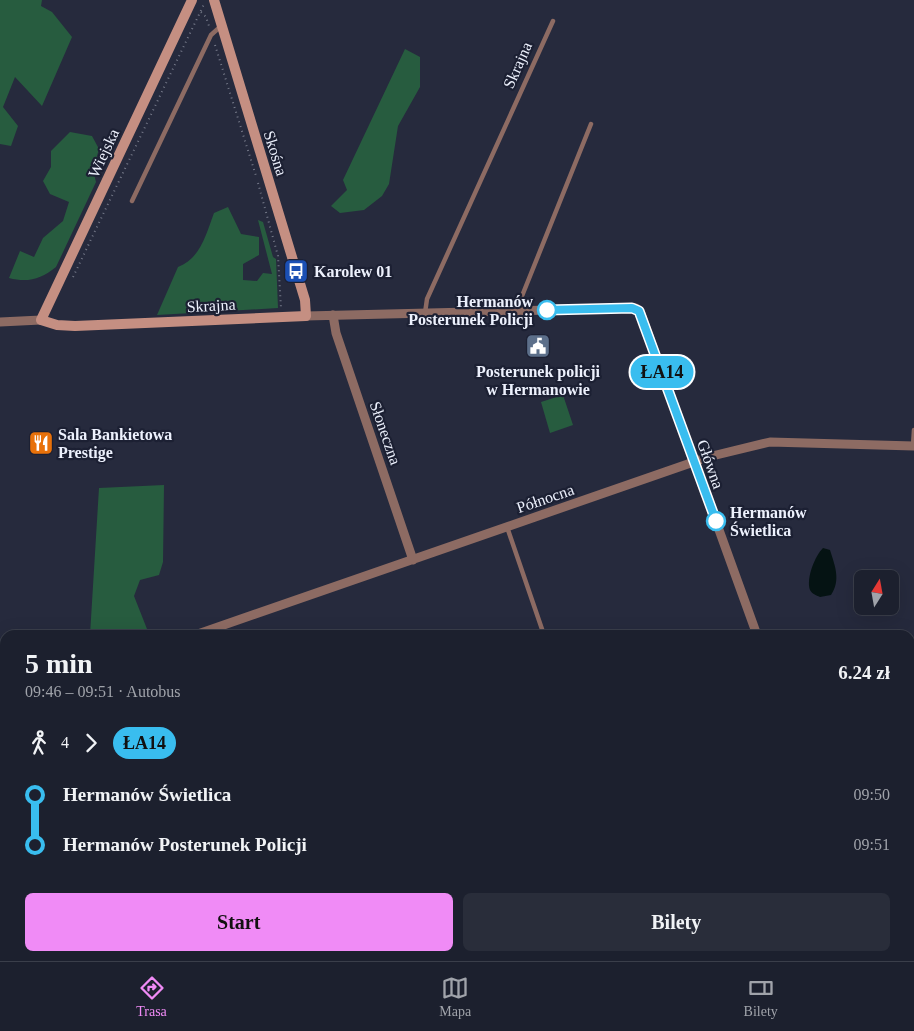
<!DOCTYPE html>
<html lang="pl">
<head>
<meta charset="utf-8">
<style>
  body { margin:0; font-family:Georgia,serif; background:#292d3a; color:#f1f3f6; height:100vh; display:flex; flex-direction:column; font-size:19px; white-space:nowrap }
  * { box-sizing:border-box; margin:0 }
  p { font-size:16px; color:#a0a3aa }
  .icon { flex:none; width:28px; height:28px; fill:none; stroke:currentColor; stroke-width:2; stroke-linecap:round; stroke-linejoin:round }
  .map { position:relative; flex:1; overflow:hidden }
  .sheet { position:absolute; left:0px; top:630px; width:915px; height:331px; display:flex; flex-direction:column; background:#1c202e; border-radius:15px 15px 0 0; box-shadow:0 5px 20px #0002,0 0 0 1px #3a3e4a }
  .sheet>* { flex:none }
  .badge { padding:0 10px; border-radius:16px; font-size:18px; line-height:32px }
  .needle { width:32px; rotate:11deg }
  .fabs { position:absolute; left:854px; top:570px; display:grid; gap:10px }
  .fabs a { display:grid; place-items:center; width:45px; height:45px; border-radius:8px; background:#1c202e; box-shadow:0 5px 20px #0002,0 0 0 1px #3a3e4a; font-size:25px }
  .map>.badge { position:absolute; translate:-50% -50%; box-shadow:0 0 0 2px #fff }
  .legs { display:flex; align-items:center; gap:8px; height:55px; padding:0 25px; font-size:16px }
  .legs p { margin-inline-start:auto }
  .summary { display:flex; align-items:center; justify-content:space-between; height:85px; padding:0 25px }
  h1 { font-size:28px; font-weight:700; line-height:38px }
  .button { display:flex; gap:10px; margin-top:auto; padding:10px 25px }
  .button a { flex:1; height:58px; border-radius:8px; background:#f08bf6; color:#111; font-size:20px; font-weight:700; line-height:58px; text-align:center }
  .button a+a { background:#292d3a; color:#f1f3f6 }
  ul { padding:0 25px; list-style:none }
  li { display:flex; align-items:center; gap:18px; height:50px; font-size:19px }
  li i { display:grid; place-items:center; width:8px; height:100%; margin:0 6px; background:currentColor }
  li i::after { content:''; width:12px; height:12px; margin:-6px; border:4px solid; border-radius:50%; background:#1c202e }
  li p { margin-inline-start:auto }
  li:first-child i { background:linear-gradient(#0000 50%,currentColor 0) }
  li:last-child i { background:linear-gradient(currentColor 50%,#0000 0) }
  .tabs { display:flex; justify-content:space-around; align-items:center; height:70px; border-top:1px solid #3a3e4a; background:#1c202e; font-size:14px; color:#a0a3aa }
  .tabs a { display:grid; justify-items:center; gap:2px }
  .tabs .on { color:#f08bf6 }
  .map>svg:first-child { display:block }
  .green { fill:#275c3f }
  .water { fill:#051313 }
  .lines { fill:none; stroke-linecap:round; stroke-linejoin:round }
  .stream { stroke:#051313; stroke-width:3 }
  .path { stroke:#747888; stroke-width:2; stroke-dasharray:1 4; stroke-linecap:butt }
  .lane { stroke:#8d6b63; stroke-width:4.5 }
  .street { stroke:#8d6b63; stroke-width:9 }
  .secondary { stroke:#c58f82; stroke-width:10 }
  .line-1-casing { stroke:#fff; stroke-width:11 }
  .line-1 { stroke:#39bdef; stroke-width:8 }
  .stop-1-dot { fill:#fff; stroke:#39bdef; stroke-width:2.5 }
  .labels { text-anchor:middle; stroke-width:4.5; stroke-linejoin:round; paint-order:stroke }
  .street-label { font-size:16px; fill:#edf1fd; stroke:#1c2033 }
  .poi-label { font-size:16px; font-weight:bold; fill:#edf1fd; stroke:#1c2033; text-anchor:start }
  .stop-label { font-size:16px; font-weight:bold; fill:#edf1fd; stroke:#1c2033; text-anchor:end }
</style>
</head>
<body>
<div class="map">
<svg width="914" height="961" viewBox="0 0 914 961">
  <rect width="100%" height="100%" fill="#262a3d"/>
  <path class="green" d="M0,0h42l-1,6 11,6 20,25 -30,69 -27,-29 -12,30 15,19 -7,20 -11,-2z
    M405,49l15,8v30l-22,39 -9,58 -7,12 -18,14 -24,3 -9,-7 16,-16 -4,-10z
    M70,132l22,4 7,13 -6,21 3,12 -40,85c-15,12 -28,16 -47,11l11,-27 14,6 9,-19 20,-17 6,-19 -19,-8 -7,-13 8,-14v-16z
    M228,207l13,27 18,3v18l-16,9v16l14,1 6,-8 9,1 -14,-54 5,2 10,35 3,2 2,49 -121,7 21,-48c23,-9 28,-33 36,-54z
    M563,395l10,30 -23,8 -9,-31z
    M164,485l-1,77 -4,13 -19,5 -6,16 13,33 -18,6h-39l9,-147z"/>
  <path class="water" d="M823,548l7,2c5,16 11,30 1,45l-11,2c-4,-2 -8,-3 -10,-7 -4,-12 5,-34 13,-42z"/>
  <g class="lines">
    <path class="stream" d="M0,846l5,1
      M484,956l57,5
      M880,958h34
      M862,961l6,-1"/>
    <path class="path" d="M201,12l5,5 4,12
      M215,45l41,131
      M258,183l20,73 3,52
      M73,277l132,-275"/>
    <path class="lane" d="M132,201l79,-166 10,-9
      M519,311l1,-10 71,-177
      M425,313l2,-14 126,-278
      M913,446l1,-16
      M507,527l37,108"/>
    <path class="street" d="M333,315l3,18 77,227
      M306,316l330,-8 5,6 116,321
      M0,322l41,-2
      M195,635l513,-178 62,-15 144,4
      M0,704l5,-2
      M873,956l1,5"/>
    <path class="secondary" d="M192,0l-151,320 16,5 18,1 231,-10 -1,-16 -91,-300"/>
  </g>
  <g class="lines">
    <defs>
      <path id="line-1" d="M547,310l85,-2 7,3 77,210"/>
    </defs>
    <use href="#line-1" class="line-1-casing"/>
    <use href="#line-1" class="line-1"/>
  </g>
  <defs>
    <symbol id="bus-square" viewBox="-11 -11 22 22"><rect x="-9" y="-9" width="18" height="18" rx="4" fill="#1a4fb4" stroke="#1c2033"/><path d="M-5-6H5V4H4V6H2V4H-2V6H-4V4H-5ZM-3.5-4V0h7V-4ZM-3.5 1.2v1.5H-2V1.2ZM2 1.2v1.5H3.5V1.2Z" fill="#fff"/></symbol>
    <symbol id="civic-square" viewBox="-11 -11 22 22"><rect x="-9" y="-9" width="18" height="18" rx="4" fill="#5c6f8a" stroke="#1c2033"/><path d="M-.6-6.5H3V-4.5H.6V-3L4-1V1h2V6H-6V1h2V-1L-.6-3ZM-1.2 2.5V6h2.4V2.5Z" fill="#fff"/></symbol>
    <symbol id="restaurant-square" viewBox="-11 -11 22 22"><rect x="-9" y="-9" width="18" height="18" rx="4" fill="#e8710a" stroke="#1c2033"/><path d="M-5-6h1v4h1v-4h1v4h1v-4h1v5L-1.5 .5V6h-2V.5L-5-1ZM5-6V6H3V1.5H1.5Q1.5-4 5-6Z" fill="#fff"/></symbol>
  </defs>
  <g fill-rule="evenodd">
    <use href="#bus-square" x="282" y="257" width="28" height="28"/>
    <use href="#civic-square" x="524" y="332" width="28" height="28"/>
    <use href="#restaurant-square" x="27" y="429" width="28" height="28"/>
  </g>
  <g class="stop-1-dot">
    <circle cx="547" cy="310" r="9"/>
    <circle cx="716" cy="521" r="9"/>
  </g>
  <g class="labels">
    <g class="street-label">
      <text transform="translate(517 65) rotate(-66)" y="6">Skrajna</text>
      <text transform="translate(103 153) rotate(-65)" y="6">Wiejska</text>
      <text transform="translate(276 153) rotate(73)" y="6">Skośna</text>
      <text transform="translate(211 305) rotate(-3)" y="6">Skrajna</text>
      <text transform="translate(386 433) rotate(71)" y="6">Słoneczna</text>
      <text transform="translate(711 464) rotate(70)" y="6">Główna</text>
      <text transform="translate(545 498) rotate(-19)" y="6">Północna</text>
    </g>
    <g class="poi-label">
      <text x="314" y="277">Karolew 01</text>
      <text x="538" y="377" text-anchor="middle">Posterunek policji<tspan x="538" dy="18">w Hermanowie</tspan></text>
      <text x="58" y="440">Sala Bankietowa<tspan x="58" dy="18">Prestige</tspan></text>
    </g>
    <g class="stop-label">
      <text x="533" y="307">Hermanów<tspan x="533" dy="18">Posterunek Policji</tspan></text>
      <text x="730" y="518" text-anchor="start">Hermanów<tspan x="730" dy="18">Świetlica</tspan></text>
    </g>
  </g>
</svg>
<div class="fabs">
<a><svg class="needle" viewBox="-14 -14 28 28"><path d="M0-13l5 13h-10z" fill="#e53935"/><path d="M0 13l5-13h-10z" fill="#a0a3aa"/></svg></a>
</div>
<b class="badge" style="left:662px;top:372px;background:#39bdef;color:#111">ŁA14</b>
<section class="sheet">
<div class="summary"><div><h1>5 min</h1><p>09:46 – 09:51 · Autobus</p></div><b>6.24 zł</b></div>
<div class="legs"><svg class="icon" aria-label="walk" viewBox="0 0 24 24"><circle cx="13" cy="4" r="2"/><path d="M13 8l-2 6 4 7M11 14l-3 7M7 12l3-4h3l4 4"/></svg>4<svg class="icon" aria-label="forward" viewBox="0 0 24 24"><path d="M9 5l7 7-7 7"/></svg><b class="badge" style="background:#39bdef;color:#111">ŁA14</b></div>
<ul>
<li><i style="color:#39bdef"></i><b>Hermanów Świetlica</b><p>09:50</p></li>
<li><i style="color:#39bdef"></i><b>Hermanów Posterunek Policji</b><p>09:51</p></li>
</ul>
<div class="button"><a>Start</a><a>Bilety</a></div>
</section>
</div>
<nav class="tabs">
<a class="on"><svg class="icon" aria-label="directions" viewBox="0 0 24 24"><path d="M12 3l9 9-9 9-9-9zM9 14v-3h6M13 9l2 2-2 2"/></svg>Trasa</a>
<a><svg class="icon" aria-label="map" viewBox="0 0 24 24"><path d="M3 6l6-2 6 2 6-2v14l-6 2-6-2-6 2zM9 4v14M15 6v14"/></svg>Mapa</a>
<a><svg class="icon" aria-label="tickets" viewBox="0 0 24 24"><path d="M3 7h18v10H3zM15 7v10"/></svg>Bilety</a>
</nav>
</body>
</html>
